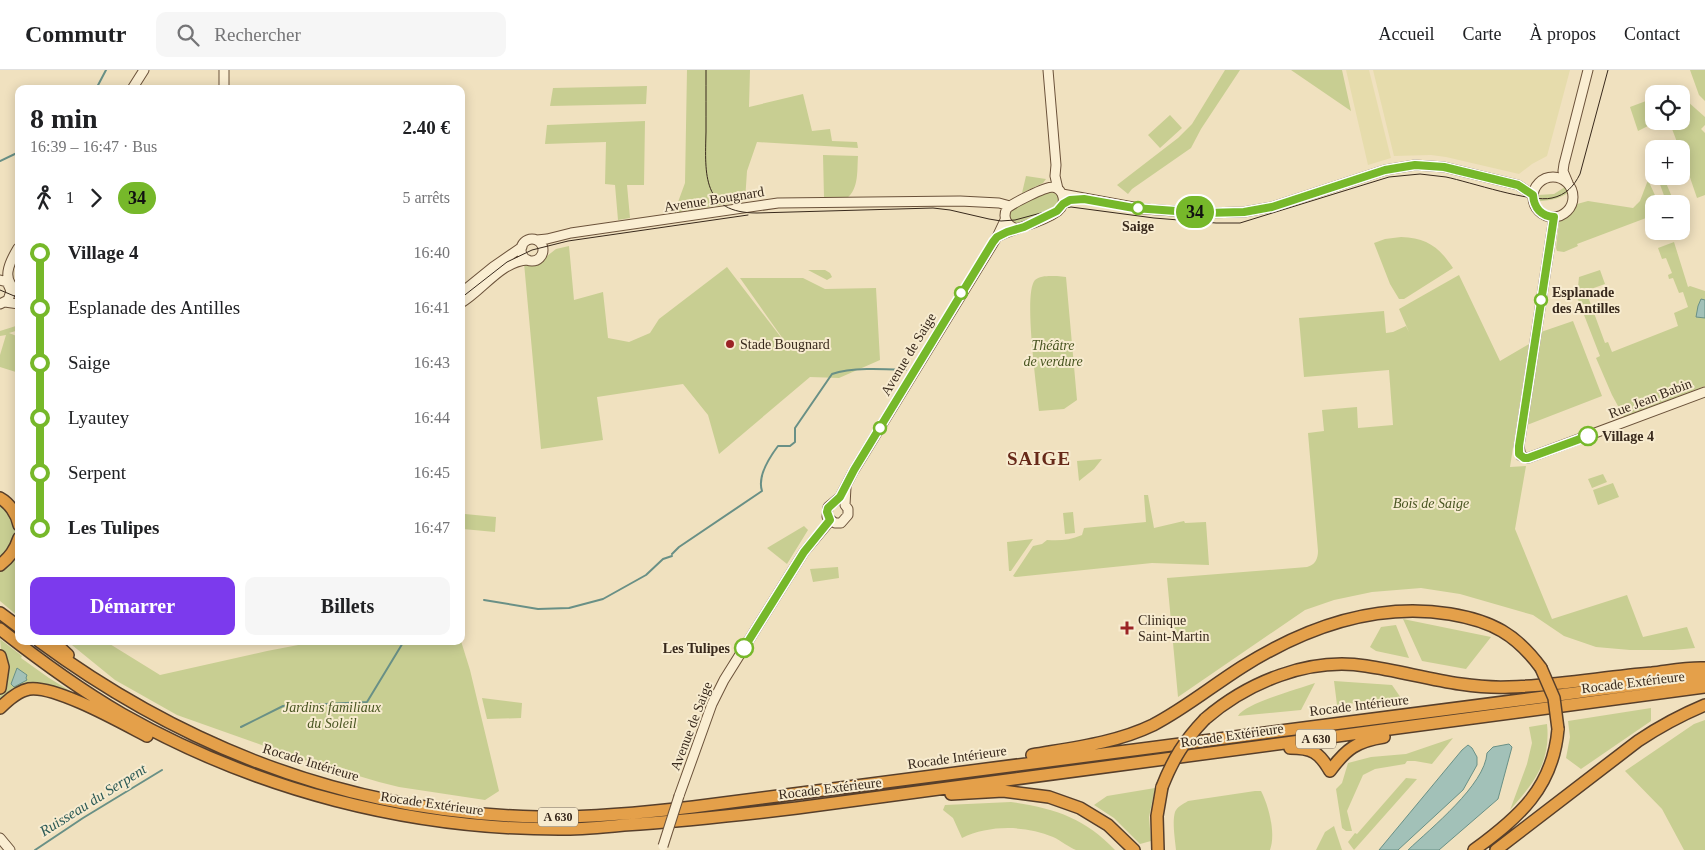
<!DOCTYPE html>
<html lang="fr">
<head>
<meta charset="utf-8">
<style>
  body { margin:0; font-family:Georgia,serif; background:#f6f6f6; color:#202124; height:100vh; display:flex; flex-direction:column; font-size:19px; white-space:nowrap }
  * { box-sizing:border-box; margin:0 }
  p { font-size:16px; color:#757577 }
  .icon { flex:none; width:28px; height:28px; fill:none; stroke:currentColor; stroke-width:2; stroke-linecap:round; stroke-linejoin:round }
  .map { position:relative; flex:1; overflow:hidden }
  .details { position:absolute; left:15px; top:15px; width:450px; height:560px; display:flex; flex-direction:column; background:#fff; border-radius:10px; box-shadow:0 2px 12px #0003 }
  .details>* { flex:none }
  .badge { padding:0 10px; border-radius:16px; font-size:18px; line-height:32px }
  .buttons { position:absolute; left:1645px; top:15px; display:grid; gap:10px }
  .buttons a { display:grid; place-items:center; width:45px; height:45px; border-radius:10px; background:#fff; box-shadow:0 2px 12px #0003; font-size:25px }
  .map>.badge { position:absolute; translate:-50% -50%; box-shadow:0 0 0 2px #fff }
  .legs { display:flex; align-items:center; gap:8px; height:55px; padding:0 15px; font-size:16px }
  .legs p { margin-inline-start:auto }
  .headline { display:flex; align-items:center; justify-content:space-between; height:85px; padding:0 15px }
  h1 { font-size:28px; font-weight:700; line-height:38px }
  .cta { display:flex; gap:10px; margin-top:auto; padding:10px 15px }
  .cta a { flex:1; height:58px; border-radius:10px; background:#7c3aed; color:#fff; font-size:20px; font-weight:700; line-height:58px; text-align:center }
  .cta a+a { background:#f6f6f6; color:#202124 }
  ul { padding:0 15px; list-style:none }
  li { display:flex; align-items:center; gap:18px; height:55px; font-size:19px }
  li i { display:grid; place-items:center; width:8px; height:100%; margin:0 6px; background:currentColor }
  li i::after { content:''; width:12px; height:12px; margin:-6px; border:4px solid; border-radius:50%; background:#fff }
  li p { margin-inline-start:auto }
  li:first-child i { background:linear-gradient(#0000 50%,currentColor 0) }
  li:last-child i { background:linear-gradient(currentColor 50%,#0000 0) }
  header { display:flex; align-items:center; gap:30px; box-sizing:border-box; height:70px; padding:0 25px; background:#fff; border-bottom:1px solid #e0e0e0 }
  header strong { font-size:24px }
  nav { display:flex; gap:28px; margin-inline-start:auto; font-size:18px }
  .search { width:350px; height:45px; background:#f6f6f6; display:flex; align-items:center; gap:12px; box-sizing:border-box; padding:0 18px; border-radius:10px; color:#757577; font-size:19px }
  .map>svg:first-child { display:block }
  .farmland { fill:#e6dcac }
  .green { fill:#c8ce92 }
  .water { fill:#a2c1b8; stroke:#699086 }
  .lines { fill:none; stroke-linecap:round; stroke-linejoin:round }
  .stream { stroke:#699086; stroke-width:2 }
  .secondary-casing { stroke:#6b523a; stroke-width:11 }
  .highway-casing { stroke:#573f2b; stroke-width:14 }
  .secondary { stroke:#faeed2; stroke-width:9 }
  .highway { stroke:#e4a04a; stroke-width:11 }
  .tram { stroke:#38291c; stroke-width:1 }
  .secondary-bridge-casing { stroke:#6b523a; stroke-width:11; stroke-linecap:butt }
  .highway-bridge-casing { stroke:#573f2b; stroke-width:14; stroke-linecap:butt }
  .secondary-bridge { stroke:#faeed2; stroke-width:9 }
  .highway-bridge { stroke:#e4a04a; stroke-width:11 }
  .line-1-casing { stroke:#fff; stroke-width:11 }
  .line-1 { stroke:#76b82a; stroke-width:8 }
  .stop-1-dot { fill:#fff; stroke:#76b82a; stroke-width:2.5 }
  .poi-dot { fill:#9b2325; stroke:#f7ebcf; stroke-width:2 }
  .labels { text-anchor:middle; stroke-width:4; stroke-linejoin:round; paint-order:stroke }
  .shield { fill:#f7ebcf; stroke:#716352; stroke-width:1 }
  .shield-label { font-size:12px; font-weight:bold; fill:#38291c }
  .street-label { font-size:14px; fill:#38291c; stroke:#f7ebcf }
  .stop-label { font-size:14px; font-weight:bold; fill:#38291c; stroke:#f7ebcf; text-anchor:start }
  .poi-label { font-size:14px; fill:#38291c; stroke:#f7ebcf; text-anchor:start }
  .park-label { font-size:14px; font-style:italic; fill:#495521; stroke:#f7ebcf }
  .water-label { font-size:15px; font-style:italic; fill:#2a5955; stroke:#f7ebcf }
  .district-label { font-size:19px; font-weight:bold; letter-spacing:1px; fill:#672919; stroke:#f7ebcf }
</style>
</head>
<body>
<header>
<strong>Commutr</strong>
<div class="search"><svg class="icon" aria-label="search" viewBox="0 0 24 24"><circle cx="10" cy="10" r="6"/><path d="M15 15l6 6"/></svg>Rechercher</div>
<nav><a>Accueil</a><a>Carte</a><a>À propos</a><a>Contact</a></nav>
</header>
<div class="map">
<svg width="1705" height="780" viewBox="0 0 1705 780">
  <rect width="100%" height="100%" fill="#f0e1bf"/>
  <path class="farmland" d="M1346,0h23l22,88 -23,7z
    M1373,0h197l-23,86 -15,8 -13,10 -73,-17 -15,-2 -37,1z"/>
  <path class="green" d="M687,0h63l-1,37 54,-13 9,37 18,-2 2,12 25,1 1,6 -101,-6 -10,29 -2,30 -71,12 11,-30z
    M1225,0h15l-39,59 -10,19 -59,41 -4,5 -11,-9 61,-47 14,-14z
    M1291,0h51l9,41z
    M1690,0h15v31l-6,-6z
    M647,16l-1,18 -96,2 3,-18z
    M1654,28v12l-3,1 -3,15 -10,5 -8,-24z
    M1687,31l18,16v8l-4,4 4,4v62l-8,3 -13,-38h-3v-4l3,-2 -5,-12h-2l-8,-21h12v-19z
    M1170,45l12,13 -22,20 -12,-13z
    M645,51l-1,64h-17l3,33 -12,2 -3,-35 -10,-1 1,-42 -61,2 2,-19z
    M823,85l35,1c-1,14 1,33 -11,42h-23z
    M1026,106l20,3 -3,4 -21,10z
    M1657,106h6l12,28h-8z
    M1648,110l11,24h-5v11l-77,29 1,2 -14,6 -7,-1 -1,-3 3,-26 12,-9 6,-9 11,-3 45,7 7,-7z
    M1565,117l3,6c-10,6 -19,8 -30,8v-6l16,-1z
    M1048,121l10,4 2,7 -4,6 -35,16 -5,1 -7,-5v-7l3,-5z
    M1401,167c26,1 38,10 52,31l-49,31h-5l-9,-15 -16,-41 11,-4z
    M1674,172l14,45 2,-1 15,5v95l-81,31 -12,-22 -16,-37 4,-2 -23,-59 2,-20 21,-7 5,14 -14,5 -4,5 18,49 3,-1 4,10 66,-26 -4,-13 14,-6 -5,-15 -4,1 -6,-15 -4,1 -1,-4 4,-2 -6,-15 -4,1 -4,-11z
    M569,176l5,54 29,-8 5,46 21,4 21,-9 9,-14 68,-52 66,86 -53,-75h63l22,11 51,-1 4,72 -41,18 -29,-1 -91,77 -11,-39 -25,-31 -86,13 6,43 -62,9 -17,-186h14l18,-14z
    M808,200h17l5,3 2,4 -5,3z
    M1459,205l41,86 29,-17 -19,123 16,-1 -11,63 37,90 75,-24 16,42 44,-10 8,21 -22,2h-43l-34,-3 -32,-11 -31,-21 -73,-21 -39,-6 -49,4 -38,8 -29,10 -127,87 -11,-119 140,-11c8,-2 11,-8 11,-16l-10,-118 16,-2 -2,-21 35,-3 1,21 35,-3 -4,-55 -85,7 -5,-59 85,-7 2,22 7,-1 13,-6 3,6 -10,-23z
    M1057,206l9,1 11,123 -13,9 -25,2c-2,-22 -16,-118 -4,-131 5,-5 16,-4 22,-4z
    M1573,251l29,75 -75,29 14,-93z
    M19,255v5l-10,3 10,4v36l-19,-6v-12l6,-20 -6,1v-5z
    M1102,389l-8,10 -15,12 -2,-20z
    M1603,404l4,8 -15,6 -4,-9z
    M1613,413l6,14 -21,8 -5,-15z
    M1144,425h4l6,33 30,-7 1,2 21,-1 3,43 -57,-2 -137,14 -2,-1 20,-30 9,-2 5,-4c13,1 23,0 35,-5l2,-7 62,-6z
    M0,433c25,22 15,35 0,58z
    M1073,442l2,21 -10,1 -2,-21z
    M465,444l31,3 -1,15 -32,-3z
    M804,456l4,4 -21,34 -20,-16z
    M1033,469l-22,32h-2l-2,-29z
    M19,478v69l-19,-16v-32z
    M838,497l1,11 -26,4 -3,-13z
    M1403,549l88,18 -25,32 -44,-8z
    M1396,555l13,33 -33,-7 -6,-4 11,-20z
    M0,569l22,17 -1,2 28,20 54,33 -54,-23 -49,16v-8l4,-13z
    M67,571h38l55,34 107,-24 52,-10h142l9,29 29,121 -14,9 -86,-13 -20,-5 -81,-24 -121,-43 -62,-35z
    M1334,611l58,4 9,13 -64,7z
    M1315,613l-14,27 -63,6c7,-13 61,-27 77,-33z
    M482,628l40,5 -1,15 -34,1z
    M1651,638v13l-70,48 -15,-11 4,-21 -2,-16z
    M1705,650v130h-21l-22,-41 -37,-38 69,-47z
    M1547,654c4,38 -13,59 -37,86l17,-46 5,-21 -3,-16z
    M1453,668l-21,26 -17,-3h-8l-2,3 -30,5 -12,6 -16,36 5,20h-6l-4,-3 -6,-39 6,-6 6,-20 23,-6 35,-3z
    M1406,708l11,1 -63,71 -6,-8 7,-9 2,1z
    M1155,718l-6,29 2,24 -11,3 -26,-26 -20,-13 13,-9z
    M1255,721h6c8,15 15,43 9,59h-94c-1,-11 -4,-28 -1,-38 2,-5 8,-8 13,-11z
    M1011,732c43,6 74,16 104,48 -10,0 -29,0 -39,0 -6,-2 -16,-10 -23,-13 -28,-12 -64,-12 -91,1l-9,-20 -10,-8 2,-5z
    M1334,756l8,24h-26l9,-18z"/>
  <path class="water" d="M1701,229l4,1v18l-9,-1 2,-11z
    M17,598l10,7 -1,3 1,2 -13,7 -3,-3z
    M1509,674l3,3 -14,52 -59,51h-31c23,-22 77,-65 79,-97l6,-6z
    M1468,675l4,3 5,9v8l-14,25 -65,60h-19l83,-100z"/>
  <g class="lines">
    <path class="stream" d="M96,19l10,-19
      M0,91l19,-9
      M672,484l7,-7 83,-56c-5,-15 7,-33 16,-45h12l5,-4v-14l37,-54c20,-7 53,-5 74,-4
      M484,530l54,9 31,-1 34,-9 43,-24 17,-16 9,-3
      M241,657l42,-21 84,-4 37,-61
      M35,780l48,-32 79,-48"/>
    <defs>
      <path id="secondary" d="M1048,0l8,95 -1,11 3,13
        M132,19l12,-19
        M224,19v-19
        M1533 127a20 20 0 1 1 40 0a20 20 0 1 1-40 0Z
        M1568,113l-5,-12 1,-7 24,-94
        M1062,124l82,15 60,4 40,-1 28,-5 113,-37 30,-5 29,2 74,18 15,10
        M1554,147l-35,229 2,10 7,2 177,-66
        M997,167c19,-10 43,-13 61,-26 9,-7 6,-22 -5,-24 -9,0 -39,16 -46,21 -5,10 0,18 10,21
        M521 180a11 11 0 1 1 22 0a11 11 0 1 1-22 0Z
        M537,170l10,-1 24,-6 207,-30 182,-2 39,2 11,3
        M18,178c-9,15 -18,33 1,44
        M0,210l7,2 4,9 -3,9 -8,4
        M461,223l32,-26 29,-20
        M5,232l14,2
        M461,233c22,-13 40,-42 67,-43
        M846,417l-1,18 3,4v6l-7,8h-6l-8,-6 1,-10 12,-10 13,-25 144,-235 8,-17
        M679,726l33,-92 12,-24 80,-128 26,-31
        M0,768l10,12"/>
      <path id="highway" d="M0,428c9,5 17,16 19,27
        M0,495c10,-8 15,-15 19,-27
        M0,543l19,14
        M0,559c38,30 79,60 122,85 134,76 288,116 443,115 19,0 39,-2 59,-4 58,-4 115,-10 173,-17l908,-121
        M39,571c148,109 314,172 499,176 52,1 104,-4 155,-10l1012,-131
        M53,571l15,14
        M0,586l3,11 -3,21
        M0,638c8,-8 18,-17 29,-19 26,-4 93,34 118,47
        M1205,649c43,-37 104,-62 161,-53 48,7 93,23 143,21 47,-1 95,-10 143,-14 17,-2 36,-6 53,-5
        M1290,678c22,0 29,4 40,23 16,-22 27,-30 54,-34
        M1032,685c40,-7 84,-12 121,-30 31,-16 59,-39 89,-58 62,-39 134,-65 208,-53 42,7 66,20 91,54
        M951,724l52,-3 46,6 31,11 28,17 26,25
        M1158,780l-1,-34 5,-29
        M1474,780c45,-33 79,-62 84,-121
        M1496,780l142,-109c21,-14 43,-26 67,-36"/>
    </defs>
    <use href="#secondary" class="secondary-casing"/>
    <use href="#highway" class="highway-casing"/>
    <use href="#secondary" class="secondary"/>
    <use href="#highway" class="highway"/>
    <path class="tram" d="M706,0c0,21 0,42 0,62 -1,43 -4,81 51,81l176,-5 17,2 39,9 12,2 14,-1 37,-10 19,-3 83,11 62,5h24l149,-46 31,-3 26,3c24,5 85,26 106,21 14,-3 22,-12 28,-24l28,-104
      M0,220l19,8
      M461,228l46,-36 25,-12 36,-9 180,-26"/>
    <defs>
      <path id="secondary-bridge" d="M663,776l16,-50"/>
      <path id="highway-bridge" d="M1541,598l13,30 4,31
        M1162,717c11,-28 22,-46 43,-68"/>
    </defs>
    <use href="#secondary-bridge" class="secondary-bridge-casing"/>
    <use href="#highway-bridge" class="highway-bridge-casing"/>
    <use href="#secondary-bridge" class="secondary-bridge"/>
    <use href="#highway-bridge" class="highway-bridge"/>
  </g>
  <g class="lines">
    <defs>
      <path id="line-1" d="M744,578l60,-96 26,-32 -3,-8 1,-4 12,-11 14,-27 139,-228 4,-5 10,-5 17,-5 33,-16 6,-7 7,-4 14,-1 50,9 70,5 40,-1 28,-5 113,-37 30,-5 29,2 74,18 15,10c1,13 8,21 21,22l-35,229v8l5,4h4l60,-22"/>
    </defs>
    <use href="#line-1" class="line-1-casing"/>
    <use href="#line-1" class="line-1"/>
  </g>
  <g class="stop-1-dot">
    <circle cx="1138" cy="138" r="6"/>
    <circle cx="961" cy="223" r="6"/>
    <circle cx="1541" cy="230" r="6"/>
    <circle cx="880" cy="358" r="6"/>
    <circle cx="1588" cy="366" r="9"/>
    <circle cx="744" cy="578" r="9"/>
  </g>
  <g class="poi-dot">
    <circle cx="730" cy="274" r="5"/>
    <path d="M1124.5 550.5h5v5h5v5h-5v5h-5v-5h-5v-5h5z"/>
  </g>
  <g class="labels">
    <g class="shield">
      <rect x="1296" y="659.5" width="40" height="19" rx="4"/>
      <rect x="538" y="737.5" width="40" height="19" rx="4"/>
    </g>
    <g class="shield-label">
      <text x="1316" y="673">A 630</text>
      <text x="558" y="751">A 630</text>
    </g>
    <g class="street-label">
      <text transform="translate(714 129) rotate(-9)" y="5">Avenue Bougnard</text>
      <text transform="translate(908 284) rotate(-59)" y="5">Avenue de Saige</text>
      <text transform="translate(1650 328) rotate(-21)" y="5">Rue Jean Babin</text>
      <text transform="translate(1633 612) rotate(-7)" y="5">Rocade Extérieure</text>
      <text transform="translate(1359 635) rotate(-7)" y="5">Rocade Intérieure</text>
      <text transform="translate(691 656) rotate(-69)" y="5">Avenue de Saige</text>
      <text transform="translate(1232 665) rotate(-8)" y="5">Rocade Extérieure</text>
      <text transform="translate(957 687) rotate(-8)" y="5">Rocade Intérieure</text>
      <text transform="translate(311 692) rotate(17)" y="5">Rocade Intérieure</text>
      <text transform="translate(830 718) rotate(-7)" y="5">Rocade Extérieure</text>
      <text transform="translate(432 733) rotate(8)" y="5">Rocade Extérieure</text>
    </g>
    <g class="stop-label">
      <text x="1138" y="161" text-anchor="middle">Saige</text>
      <text x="1552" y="227">Esplanade<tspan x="1552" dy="16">des Antilles</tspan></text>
      <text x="1602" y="371">Village 4</text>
      <text x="730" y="583" text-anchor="end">Les Tulipes</text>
    </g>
    <g class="poi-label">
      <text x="740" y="279">Stade Bougnard</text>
      <text x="1138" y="555">Clinique<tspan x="1138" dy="16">Saint-Martin</tspan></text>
    </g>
    <g class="park-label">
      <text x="1053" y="280">Théâtre<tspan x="1053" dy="16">de verdure</tspan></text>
      <text x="1431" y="438">Bois de Saige</text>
      <text x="332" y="642">Jardins familiaux<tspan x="332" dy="16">du Soleil</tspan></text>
    </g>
    <g class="water-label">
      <text transform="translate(93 730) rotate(-32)" y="5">Ruisseau du Serpent</text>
    </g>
    <g class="district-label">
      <text x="1039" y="395">SAIGE</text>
    </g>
  </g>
</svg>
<div class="buttons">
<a><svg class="icon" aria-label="locate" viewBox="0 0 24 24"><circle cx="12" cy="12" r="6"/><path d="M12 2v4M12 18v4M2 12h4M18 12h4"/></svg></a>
<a>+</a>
<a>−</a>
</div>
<b class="badge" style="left:1195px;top:142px;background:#76b82a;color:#111">34</b>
<section class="details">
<div class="headline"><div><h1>8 min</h1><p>16:39 – 16:47 · Bus</p></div><b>2.40 €</b></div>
<div class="legs"><svg class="icon" aria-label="walk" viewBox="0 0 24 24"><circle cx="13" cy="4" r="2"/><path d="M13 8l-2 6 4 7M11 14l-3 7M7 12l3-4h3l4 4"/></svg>1<svg class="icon" aria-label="forward" viewBox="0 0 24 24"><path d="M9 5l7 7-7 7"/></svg><b class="badge" style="background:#76b82a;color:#111">34</b><p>5 arrêts</p></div>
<ul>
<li><i style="color:#76b82a"></i><b>Village 4</b><p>16:40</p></li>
<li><i style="color:#76b82a"></i><span>Esplanade des Antilles</span><p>16:41</p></li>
<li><i style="color:#76b82a"></i><span>Saige</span><p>16:43</p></li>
<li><i style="color:#76b82a"></i><span>Lyautey</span><p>16:44</p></li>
<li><i style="color:#76b82a"></i><span>Serpent</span><p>16:45</p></li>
<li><i style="color:#76b82a"></i><b>Les Tulipes</b><p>16:47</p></li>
</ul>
<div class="cta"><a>Démarrer</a><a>Billets</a></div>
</section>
</div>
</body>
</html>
